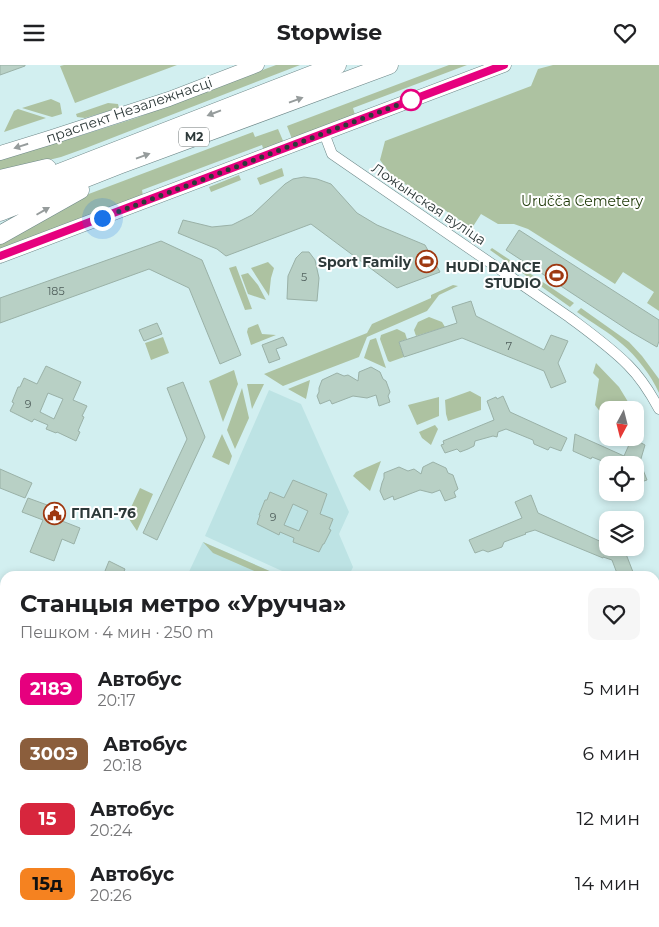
<!DOCTYPE html>
<html lang="ru">
<head>
<meta charset="utf-8">
<style>
  body { margin:0; font-family:Montserrat,sans-serif; background:#f6f6f6; color:#202124; height:100vh; display:flex; flex-direction:column; font-size:19px; white-space:nowrap }
  * { box-sizing:border-box; margin:0 }
  p { font-size:16px; color:#757577 }
  .icon { flex:none; width:28px; height:28px; fill:none; stroke:currentColor; stroke-width:2; stroke-linecap:round; stroke-linejoin:round }
  .map { position:relative; flex:1; overflow:hidden }
  .drawer { position:absolute; left:0px; top:506px; width:660px; height:356px; display:flex; flex-direction:column; background:#fff; border-radius:15px 15px 0 0; box-shadow:0 2px 8px #0003 }
  .drawer>* { flex:none }
  .badge { padding:0 10px; border-radius:8px; font-size:18px; line-height:32px }
  .needle { width:32px; rotate:187deg }
  .buttons { position:absolute; left:599px; top:336px; display:grid; gap:10px }
  .buttons a { display:grid; place-items:center; width:45px; height:45px; border-radius:10px; background:#fff; box-shadow:0 2px 8px #0003; font-size:25px }
  .you { position:absolute; width:25px; height:25px; margin:-12px; border:4px solid #fff; border-radius:50%; background:#1a73e8; box-shadow:0 0 0 8px #1a73e833 }
  .map>.badge { position:absolute; translate:-50% -50%; box-shadow:0 0 0 2px #fff }
  .round { display:grid; place-items:center; flex:none; width:52px; height:52px; border-radius:10px; background:#f6f6f6 }
  .headline { display:flex; align-items:center; justify-content:space-between; height:85px; padding:0 20px }
  h1 { font-size:24px; font-weight:700; line-height:38px }
  ul { padding:0; list-style:none }
  li { display:flex; align-items:center; gap:15px; height:65px; padding:0 20px }
  li div { flex:1 }
  li b { display:block; font-size:19px }
  li em { font-style:normal }
  li .badge { min-width:55px; font-weight:700; text-align:center }
  header { display:flex; justify-content:space-between; align-items:center; height:65px; padding:0 20px; background:#fff; font-size:22px; font-weight:700 }
  .map>svg:first-child { display:block }
  .built { fill:#bde3e4 }
  .green { fill:#adc2a1 }
  .building { fill:#b8d0c5; stroke:#9ab1a7; fill-rule:evenodd }
  .lines { fill:none; stroke-linecap:round; stroke-linejoin:round }
  .street-casing { stroke:#6e8889; stroke-width:11 }
  .secondary-casing { stroke:#6e8889; stroke-width:15 }
  .highway-casing { stroke:#6e8889; stroke-width:19 }
  .street { stroke:#fff; stroke-width:10 }
  .secondary { stroke:#fff; stroke-width:14 }
  .highway { stroke:#fff; stroke-width:18 }
  .oneway { fill:#969c9c }
  .line-casing { stroke:#fff; stroke-width:11 }
  .line { stroke:#e6007e; stroke-width:8 }
  .walk { stroke:#2d3939; stroke-width:5; stroke-dasharray:0 9 }
  .stop-dot { fill:#fff; stroke:#e6007e; stroke-width:2.5 }
  .labels { text-anchor:middle; stroke-width:4; stroke-linejoin:round; paint-order:stroke }
  .number-label { font-size:11px; fill:#505f5c }
  .shield { fill:#fff; stroke:#6c7474; stroke-width:1 }
  .shield-label { font-size:12px; font-weight:bold; fill:#2d3939 }
  .street-label { font-size:14px; fill:#2d3939; stroke:#fff }
  .park-label { font-size:14px; fill:#1c3705; stroke:#fff }
  .poi-label { font-size:14px; font-weight:bold; fill:#2d3939; stroke:#fff; text-anchor:end }
</style>
</head>
<body>
<header><svg class="icon" aria-label="menu" viewBox="0 0 24 24"><path d="M4 6h16M4 12h16M4 18h16"/></svg>Stopwise<svg class="icon" aria-label="heart" viewBox="0 0 24 24"><path d="M12 20l-8-8c-3-5 5-10 8-4 3-6 11-1 8 4z"/></svg></header>
<div class="map">
<svg width="659" height="862" viewBox="0 0 659 862">
  <rect width="100%" height="100%" fill="#d2eff0"/>
  <path class="built" d="M269,325l32,14 48,108 -10,22 14,33 -4,9h-56l-88,-40z
    M203,477l78,34h-94z
    M229,858h54l10,4h-66z
    M310,858h229l4,4h-224z"/>
  <path class="green" d="M64,0h113l-102,38 -15,-37z
    M276,0h24l-214,83 -25,9 -61,15v-15l50,-16 23,-3 63,-20z
    M449,0h18l-114,43 2,7 -63,24 -5,-13z
    M553,0h106v246l-12,-8 7,-11 -31,-20 -8,12 -87,-55 -14,-5h-16l-17,-10 -9,14 -81,-53 -11,-15 5,-19 146,-55 7,-17z
    M51,34l9,4 2,11 -10,3 -30,-9z
    M108,38l10,1 1,4 -34,10 -8,-1 -1,-3z
    M18,44l28,9 -42,14 10,-21z
    M278,64l6,14 -20,8 -2,-6 -120,45 1,6 -143,58v-11l86,-48 167,-63 2,5z
    M282,103l2,8 -24,9 -3,-7z
    M239,110l2,5 -30,12 -2,-5z
    M492,183l82,55 -4,4 -80,-57z
    M268,197l6,6 -3,10 -2,18 -18,-28z
    M236,201l16,43 -7,1 -16,-42z
    M248,208l10,12 8,15 -18,-6 -7,-19z
    M453,220l5,1 -19,9 -12,16 -60,26 -8,20 -76,29 -19,-12 103,-41 5,-9 59,-26v-3z
    M581,243l48,34 13,14 17,23v14c-8,-18 -22,-36 -37,-49 -13,-12 -30,-21 -45,-32z
    M429,252l13,5 3,5 -29,9 -2,-6 4,-8z
    M258,259l4,10 14,1 -25,10 -4,-13 1,-4z
    M397,264l8,4 2,6 -8,3 5,15 -14,5 -2,-1 -8,-22 1,-4z
    M163,272l6,16 -18,7 -6,-17z
    M376,273l10,30 -22,-10 6,-18z
    M596,298l23,24 14,23h-25l-1,11 -12,-16 4,-26 -6,-6z
    M234,305l4,14 -15,38 -14,-41z
    M310,315l-4,19 -18,-10z
    M247,319h17l-12,25z
    M242,323l7,30 -14,31 -8,-19z
    M470,326l11,6v13l-33,11 -2,-7 -1,-14z
    M439,332v19l-22,9 -9,-20z
    M435,360l3,4 -7,16 -9,-7 -3,-6z
    M222,369l10,22 -3,9 -17,-8z
    M381,396l-11,30 -17,-15 3,-4z
    M140,423l13,6 -16,37 -10,-15z
    M203,477l78,34h-15l-53,-23z
    M5,665v50l-5,2v-50z
    M447,858h43l-2,4h-43z"/>
  <path class="building" d="M0,0h25v1l-25,9z
    M304,112l13,2 14,5 26,29 20,12 48,20 15,27 -43,16 -86,-64 -85,32 -9,-7 -39,-16 5,-13 29,7 20,-2 20,-10 33,-31 8,-5z
    M519,165l140,90v21l-2,6 -26,-15 -125,-82z
    M161,176l41,19 39,95 -21,9 -31,-76 -40,-19 -149,54v-25z
    M302,187h7l6,8 4,18 -2,23 -30,-2 1,-23 8,-18z
    M471,236l5,15 68,34 7,-15 17,6 -10,22 8,19 -15,6 -7,-17 -82,-33 -58,19 -5,-15 58,-19 -5,-16z
    M157,258l5,11 -18,7 -5,-11z
    M283,272l4,8 -11,4 4,10 -11,4 -7,-18z
    M46,301l35,16 -8,18 14,6 -5,10 2,1 -6,14 2,1 -4,9 -19,-9 -1,1 -10,-4 2,-4 -14,-6 -2,3 -22,-11 4,-8 -2,-1 6,-15h2l4,-9 13,6zM48,328l15,6 -9,20 -14,-7z
    M371,302l9,5 3,7 3,2 4,11 -2,4 2,6 -11,4 -3,-11 -9,3 -14,-2 -21,8 -2,-4 -10,4 -3,-8 2,-4v-4l3,-8 15,-7 7,3 4,-1 10,6 1,-9z
    M183,317l22,55 -48,103 -14,-7 44,-94 -20,-51z
    M503,331l7,16 57,26 -6,13 -11,-4 -2,3 -14,-6 -1,-4 -27,-11 -8,3 -1,5 -4,-1 -18,5 -1,5 -6,3 -8,3 -3,-3 -12,4 -4,-8 3,-1 -1,-3 51,-21 -7,-19 9,-4 1,2z
    M575,369l49,22 8,-18 13,7 -5,17 7,18 -12,4v-19h-23l-20,-8 -1,2 -18,-8z
    M433,397l13,6 2,5 5,2 5,14 -4,3 2,5 -11,4 -5,-11 -8,3 -12,-3 -26,10 -1,-4 -9,4 -4,-9 2,-8 2,-5v-5l15,-6 9,4 6,-2 7,5 2,-7z
    M0,404l32,14 -7,15 -25,-10z
    M293,415l34,14 -7,20 13,5 -4,10 2,1 -7,14h-1l-4,8 -26,-10 1,-4 -14,-6 -1,3 -22,-11 3,-9h-1l6,-15h2l3,-8 14,6zM293,439l15,7 -9,20 -15,-6z
    M531,430l7,18 68,31 2,3h21l-3,7 7,18 -4,1 1,3h-12l-6,-16 -9,-3v1l-68,-28 -10,3 1,1 -22,8 -2,5 -14,5 -5,-2 -8,3 -6,-13 53,-22 -7,-16z
    M28,433l33,12 -4,9 23,9 -6,16 -12,-5 -8,22 -24,-9 13,-32 -21,-8z
    M109,496l16,8 -3,7h-19z"/>
  <g class="lines">
    <defs>
      <path id="street" d="M324,68l8,21 237,163c20,15 41,30 59,48 13,13 23,29 31,44
        M655,587l4,-18
        M635,858l1,4"/>
      <path id="secondary" d="M0,88l49,-15 120,-39 88,-34
        M0,191l504,-191
        M655,527l4,-2
        M655,542l4,7
        M0,845l5,-2"/>
      <path id="highway" d="M0,114l47,-11
        M0,131l337,-131
        M0,147l119,-47 270,-100
        M0,170l80,-45"/>
    </defs>
    <use href="#street" class="street-casing"/>
    <use href="#secondary" class="secondary-casing"/>
    <use href="#highway" class="highway-casing"/>
    <use href="#street" class="street"/>
    <use href="#secondary" class="secondary"/>
    <use href="#highway" class="highway"/>
  </g>
  <defs><path id="oneway-solid" d="M-6-.8H1V-3.2L6.5 0L1 3.2V.8H-6Z" transform="scale(1.25)"/></defs>
  <g class="oneway">
    <use href="#oneway-solid" transform="translate(296 35) rotate(-20)"/>
    <use href="#oneway-solid" transform="translate(214 48) rotate(159)"/>
    <use href="#oneway-solid" transform="translate(21 81) rotate(163)"/>
    <use href="#oneway-solid" transform="translate(143 91) rotate(-20)"/>
    <use href="#oneway-solid" transform="translate(43 146) rotate(-30)"/>
  </g>
  <g class="lines">
    <defs>
      <path id="line" d="M0,191l504,-191"/>
    </defs>
    <use href="#line" class="line-casing"/>
    <use href="#line" class="line"/>
    <path class="walk" d="M102,153l309,-118"/>
  </g>
  <defs>
    <symbol id="stadium-ring" viewBox="-11 -11 22 22"><circle r="9.5" fill="#fff" stroke="#9e3810" stroke-width="1.5"/><path d="M0-5a6.5 5 0 1 0 0 10a6.5 5 0 1 0 0-10ZM-3.5-1.8h7v3.6h-7Z" fill="#9e3810"/></symbol>
    <symbol id="civic-ring" viewBox="-11 -11 22 22"><circle r="9.5" fill="#fff" stroke="#9e3810" stroke-width="1.5"/><path d="M-.6-6.5H3V-4.5H.6V-3L4-1V1h2V6H-6V1h2V-1L-.6-3ZM-1.2 2.5V6h2.4V2.5Z" fill="#9e3810"/></symbol>
  </defs>
  <g fill-rule="evenodd">
    <use href="#stadium-ring" x="414" y="184" width="25" height="25"/>
    <use href="#stadium-ring" x="544" y="198" width="25" height="25"/>
    <use href="#civic-ring" x="42" y="436" width="25" height="25"/>
  </g>
  <circle class="stop-dot" cx="411" cy="35" r="10"/>
  <g class="labels">
    <g class="number-label">
      <text x="304" y="216">5</text>
      <text x="56" y="230">185</text>
      <text x="509" y="285">7</text>
      <text x="28" y="343">9</text>
      <text x="273" y="456">9</text>
    </g>
    <rect class="shield" x="179" y="62.5" width="30" height="19" rx="4"/>
    <g class="shield-label">
      <text x="194" y="76">М2</text>
    </g>
    <g class="street-label">
      <text transform="translate(129 45) rotate(-19)" y="5">праспект Незалежнасці</text>
      <text transform="translate(429 139) rotate(34)" y="5">Ложынская вуліца</text>
    </g>
    <g class="park-label">
      <text x="582" y="141">Uručča Cemetery</text>
    </g>
    <g class="poi-label">
      <text x="411" y="202">Sport Family</text>
      <text x="541" y="207">HUDI DANCE<tspan x="541" dy="16">STUDIO</tspan></text>
      <text x="71" y="453" text-anchor="start">ГПАП-76</text>
    </g>
  </g>
</svg>
<div class="buttons">
<a><svg class="needle" viewBox="-14 -14 28 28"><path d="M0-13l5 13h-10z" fill="#e53935"/><path d="M0 13l5-13h-10z" fill="#757577"/></svg></a>
<a><svg class="icon" aria-label="locate" viewBox="0 0 24 24"><circle cx="12" cy="12" r="6"/><path d="M12 2v4M12 18v4M2 12h4M18 12h4"/></svg></a>
<a><svg class="icon" aria-label="layers" viewBox="0 0 24 24"><path d="M12 4l9 5-9 5-9-5zM3 14l9 5 9-5"/></svg></a>
</div>
<div class="you" style="left:102px;top:153px"></div>
<section class="drawer">
<div class="headline"><div><h1>Станцыя метро «Уручча»</h1><p>Пешком · 4 мин · 250 m</p></div><a class="round"><svg class="icon" aria-label="heart" viewBox="0 0 24 24"><path d="M12 20l-8-8c-3-5 5-10 8-4 3-6 11-1 8 4z"/></svg></a></div>
<ul>
<li><span class="badge" style="background:#e6007e;color:#fff">218Э</span><div><b>Автобус</b><p>20:17</p></div><em>5 мин</em></li>
<li><span class="badge" style="background:#8b5e3c;color:#fff">300Э</span><div><b>Автобус</b><p>20:18</p></div><em>6 мин</em></li>
<li><span class="badge" style="background:#d7263d;color:#fff">15</span><div><b>Автобус</b><p>20:24</p></div><em>12 мин</em></li>
<li><span class="badge" style="background:#f58220;color:#111">15д</span><div><b>Автобус</b><p>20:26</p></div><em>14 мин</em></li>
</ul>
</section>
</div>
</body>
</html>
